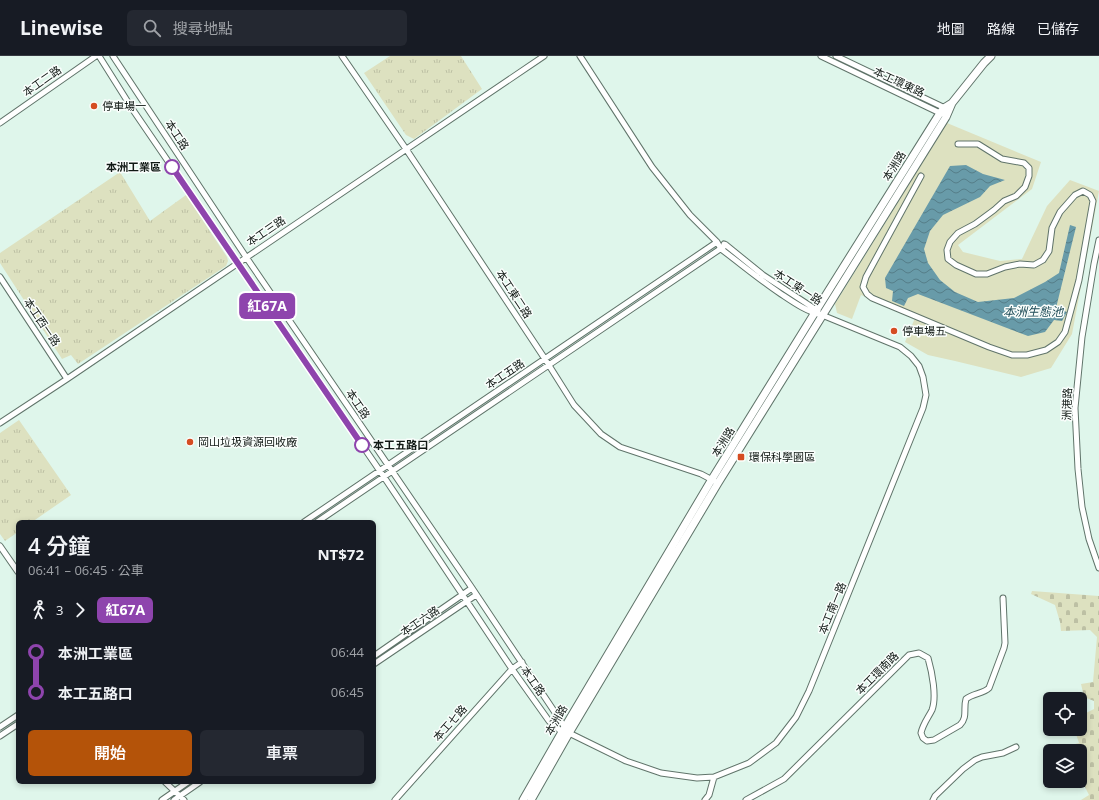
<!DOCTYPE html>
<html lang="zh-TW">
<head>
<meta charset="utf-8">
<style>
  body { margin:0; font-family:"Open Sans","Noto Sans TC",sans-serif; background:#242831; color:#f1f3f6; height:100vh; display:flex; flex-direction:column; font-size:15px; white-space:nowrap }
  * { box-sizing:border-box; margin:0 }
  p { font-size:13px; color:#9ea1a6 }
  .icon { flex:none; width:22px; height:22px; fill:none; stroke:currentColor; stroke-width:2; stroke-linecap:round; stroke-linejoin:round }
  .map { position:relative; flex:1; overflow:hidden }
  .details { position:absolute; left:16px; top:464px; width:360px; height:264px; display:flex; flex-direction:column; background:#171b24; border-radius:6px; box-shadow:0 2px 6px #0003 }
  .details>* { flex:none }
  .badge { padding:0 8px; border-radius:6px; font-size:14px; line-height:26px }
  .fabs { position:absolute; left:1043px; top:636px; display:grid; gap:8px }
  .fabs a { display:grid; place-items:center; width:44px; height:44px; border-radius:6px; background:#171b24; box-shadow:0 2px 6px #0003; font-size:20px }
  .map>.badge { position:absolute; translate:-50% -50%; box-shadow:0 0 0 2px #fff }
  .legs { display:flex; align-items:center; gap:6px; height:44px; padding:0 12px; font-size:13px }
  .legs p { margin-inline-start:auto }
  .headline { display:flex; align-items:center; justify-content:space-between; height:68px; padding:0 12px }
  h1 { font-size:22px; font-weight:600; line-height:30px }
  .primary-button { display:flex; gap:8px; margin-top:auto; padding:8px 12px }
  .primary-button a { flex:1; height:46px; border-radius:6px; background:#b45309; color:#fff; font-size:16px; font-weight:600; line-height:46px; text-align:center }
  .primary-button a+a { background:#242831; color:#f1f3f6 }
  ul { padding:0 12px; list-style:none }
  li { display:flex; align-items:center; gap:14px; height:40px; font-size:15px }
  li i { display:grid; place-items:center; width:6px; height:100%; margin:0 5px; background:currentColor }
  li i::after { content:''; width:10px; height:10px; margin:-5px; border:3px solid; border-radius:50%; background:#171b24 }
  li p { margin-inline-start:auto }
  li:first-child i { background:linear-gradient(#0000 50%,currentColor 0) }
  li:last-child i { background:linear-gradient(currentColor 50%,#0000 0) }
  header { display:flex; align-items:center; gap:24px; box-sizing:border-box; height:56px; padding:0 20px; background:#171b24; border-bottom:1px solid #363941 }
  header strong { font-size:19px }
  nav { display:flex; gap:22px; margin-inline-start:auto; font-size:14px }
  .search { width:280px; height:36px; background:#242831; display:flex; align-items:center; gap:10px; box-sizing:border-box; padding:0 14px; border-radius:6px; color:#9ea1a6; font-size:15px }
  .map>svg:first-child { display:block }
  .grass { fill:url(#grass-tufts) }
  .cemetery { fill:url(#cemetery-stones) }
  .park { fill:#dde1c0 }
  .water { fill:url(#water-waves) }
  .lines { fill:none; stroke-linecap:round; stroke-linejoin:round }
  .street-casing { stroke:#60746a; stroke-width:7 }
  .secondary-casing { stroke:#60746a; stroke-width:9 }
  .street { stroke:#fff; stroke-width:5 }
  .secondary { stroke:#fff; stroke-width:7 }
  .line-1-casing { stroke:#fff; stroke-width:9 }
  .line-1 { stroke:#8e44ad; stroke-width:6 }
  .poi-dot { fill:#d54c22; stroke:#fafefc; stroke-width:1.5 }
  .stop-1-dot { fill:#fff; stroke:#8e44ad; stroke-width:2 }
  .labels { text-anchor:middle; stroke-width:3; stroke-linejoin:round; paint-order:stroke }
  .street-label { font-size:11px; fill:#101814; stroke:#fafefc }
  .poi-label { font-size:11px; fill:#101814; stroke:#fafefc; text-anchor:start }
  .stop-label { font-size:11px; font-weight:bold; fill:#101814; stroke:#fafefc; text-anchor:end }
  .water-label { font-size:12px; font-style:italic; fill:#1d4b56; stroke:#fafefc }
</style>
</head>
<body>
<header>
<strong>Linewise</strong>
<div class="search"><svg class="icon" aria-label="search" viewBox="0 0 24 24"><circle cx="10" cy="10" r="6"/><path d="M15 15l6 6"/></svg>搜尋地點</div>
<nav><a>地圖</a><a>路線</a><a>已儲存</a></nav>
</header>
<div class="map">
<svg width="1099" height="744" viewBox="0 0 1099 744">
  <defs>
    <pattern id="grass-tufts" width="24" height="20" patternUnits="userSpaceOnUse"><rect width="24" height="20" fill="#dde1c0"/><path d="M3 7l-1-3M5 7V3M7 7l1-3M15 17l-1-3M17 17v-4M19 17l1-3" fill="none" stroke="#bdc0a4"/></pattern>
    <pattern id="cemetery-stones" width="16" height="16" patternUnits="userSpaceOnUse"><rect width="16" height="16" fill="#dde1c0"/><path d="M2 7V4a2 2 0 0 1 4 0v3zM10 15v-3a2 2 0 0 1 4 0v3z" fill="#bdc0a4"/></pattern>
    <pattern id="water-waves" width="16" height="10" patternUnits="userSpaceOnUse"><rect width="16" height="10" fill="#689ba9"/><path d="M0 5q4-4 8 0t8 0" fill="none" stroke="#547d88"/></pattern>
  </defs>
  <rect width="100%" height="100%" fill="#dff6eb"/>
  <path class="grass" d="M390,0h71l21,33 -68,50 -8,-4 -42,-62z
    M120,116l30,49 36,-26 41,62 1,4 -2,5 -148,98 -7,-9 -9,4 -62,-96v-10z
    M19,364l52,75 -39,27h-14v10l-13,9 -5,-7v-101z"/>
  <path class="cemetery" d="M1032,535l67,5v204h-18l8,-5 -9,-18v-26h-15l-1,-4 15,-4 -3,-9 2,-5h2v-2h6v-14l8,-4v-8l-10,-4 -3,-13 12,-2 4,-45 -7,-7 -29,1 -1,-9 -5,-17 -24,-11z"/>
  <path class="park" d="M947,67l94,39 -9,27 -74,56 5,7 37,9 22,-2 25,-53 23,-26 29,11 -27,143 -21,34 -30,9 -66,-16 -27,-6 -23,-13 10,-24 -54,-23 -9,24 -15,-6 -2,-9z"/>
  <path class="water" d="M966,109l17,9 22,6 -15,6 -10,11 -37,18 -13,16 -6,18 4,14 12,17 15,12 23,10 36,-4 31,-16 14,-9 11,-48 6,2 -20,81 11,4 -5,9 -8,-1 -9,12 -17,4 -110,-42 -10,4 -4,8 -12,-5 1,-10 -7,-3 -1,-10 65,-112z"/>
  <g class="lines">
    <defs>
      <path id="street" d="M99,0l34,54 251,367 128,192 37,52 13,11 7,1 57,28 35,12 36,5 17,-1 35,-14 27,-20 20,-26 13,-26 114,-283 3,-13 -3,-18 -4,-11 -8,-10 -11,-9 -78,-32c-15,-3 -29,-13 -41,-21 -21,-14 -40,-30 -60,-45l-4,-7 -27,-27 -38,-48 -72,-111
        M113,0l133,201 226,331 94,141
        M342,0l64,93 139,210 29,46 27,29 19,13 81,27 17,9
        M821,0l121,58
        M836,0l111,53
        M0,67l96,-67
        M921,120l-55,101 -3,10 4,7 5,4 117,49 23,8h15l19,-5 12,-8 7,-10 14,-52 14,-79 -3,-6 -7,-4 -8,4 -15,17 -8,16 -3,23 -6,9 -9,5 -14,-1 -15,3 -18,7h-11l-20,-9 -8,-6 -1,-9 3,-8 8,-9 17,-9 19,-14 10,-9 12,-5 9,-9 4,-11v-8l-5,-5 -22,-4 -24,-15h-20
        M1099,184l-5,24 -12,73 -7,71 3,61 4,38 7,32 10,29
        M724,188l2,1 37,30 55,36
        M0,221l67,102
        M0,367l67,-44 477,-323
        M304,466l413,-280
        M317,466l409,-277
        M0,490l18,26
        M374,600l98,-68
        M374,608l102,-69
        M0,671l18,-12
        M0,680l18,-12
        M165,726l19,18
        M162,744l26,-18
        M174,744l26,-18
        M395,744l117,-131 10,-7
        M705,744l4,-5 5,-18
        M746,744l38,-21 125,-124 10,-2 9,5c4,14 9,39 4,52 -4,8 -9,14 -11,23l2,5 4,3 7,-1 26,-15c8,-8 3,-16 6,-26 7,-6 17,-5 23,-11l15,-40 1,-5 -2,-45
        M933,744l2,-4 28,-27 12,-9 7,-3 21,-4 13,-6"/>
      <path id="secondary" d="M523,744l39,-68 150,-253 102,-165 126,-201 4,-5 8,-5
        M531,744l38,-67 149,-250 228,-366 6,-14 32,-40 7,-7"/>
    </defs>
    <use href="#street" class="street-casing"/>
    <use href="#secondary" class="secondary-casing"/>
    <use href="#street" class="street"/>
    <use href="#secondary" class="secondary"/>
  </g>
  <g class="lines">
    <defs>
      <path id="line-1" d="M172,111l190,278"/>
    </defs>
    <use href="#line-1" class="line-1-casing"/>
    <use href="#line-1" class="line-1"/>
  </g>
  <g class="poi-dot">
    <circle cx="94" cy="50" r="4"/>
    <circle cx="894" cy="275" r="4"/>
    <circle cx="190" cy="386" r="4"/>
    <rect x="737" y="397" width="8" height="8" rx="2"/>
  </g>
  <g class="stop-1-dot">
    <circle cx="172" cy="111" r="7"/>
    <circle cx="362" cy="389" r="7"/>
  </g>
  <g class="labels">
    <g class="street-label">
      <text transform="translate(42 25) rotate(-35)" y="4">本工二路</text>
      <text transform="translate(899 26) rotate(25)" y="4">本工環東路</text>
      <text transform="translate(177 79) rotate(57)" y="4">本工路</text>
      <text transform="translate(894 110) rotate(-58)" y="4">本洲路</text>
      <text transform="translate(266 175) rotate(-34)" y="4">本工三路</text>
      <text transform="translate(798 231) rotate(33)" y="4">本工東一路</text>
      <text transform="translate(514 238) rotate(57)" y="4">本工東二路</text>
      <text transform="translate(42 266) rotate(56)" y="4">本工西一路</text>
      <text transform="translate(505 318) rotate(-34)" y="4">本工五路</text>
      <text transform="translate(358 348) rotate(56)" y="4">本工路</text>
      <text transform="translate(1067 348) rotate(-88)" y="4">洲港路</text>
      <text transform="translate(723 386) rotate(-58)" y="4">本洲路</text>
      <text transform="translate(832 552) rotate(-68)" y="4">本工南一路</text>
      <text transform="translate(420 565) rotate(-34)" y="4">本工六路</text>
      <text transform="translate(877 617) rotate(-45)" y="4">本工環南路</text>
      <text transform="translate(533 625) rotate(55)" y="4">本工路</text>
      <text transform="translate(556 664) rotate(-60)" y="4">本洲路</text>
      <text transform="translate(450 667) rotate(-48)" y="4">本工七路</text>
    </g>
    <g class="poi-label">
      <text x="102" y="54">停車場一</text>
      <text x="902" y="279">停車場五</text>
      <text x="198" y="390">岡山垃圾資源回收廠</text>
      <text x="749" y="405">環保科學園區</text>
    </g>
    <g class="stop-label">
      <text x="161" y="115">本洲工業區</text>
      <text x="373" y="393" text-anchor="start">本工五路口</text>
    </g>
    <g class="water-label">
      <text x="1033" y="260">本洲生態池</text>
    </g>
  </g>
</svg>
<div class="fabs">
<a><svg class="icon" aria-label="locate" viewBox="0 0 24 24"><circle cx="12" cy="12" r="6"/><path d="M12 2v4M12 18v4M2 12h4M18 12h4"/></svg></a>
<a><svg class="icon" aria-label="layers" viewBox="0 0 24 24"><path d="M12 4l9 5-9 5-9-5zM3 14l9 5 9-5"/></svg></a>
</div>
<b class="badge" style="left:267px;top:250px;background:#8e44ad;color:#fff">紅67A</b>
<section class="details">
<div class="headline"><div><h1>4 分鐘</h1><p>06:41 – 06:45 · 公車</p></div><b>NT$72</b></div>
<div class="legs"><svg class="icon" aria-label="walk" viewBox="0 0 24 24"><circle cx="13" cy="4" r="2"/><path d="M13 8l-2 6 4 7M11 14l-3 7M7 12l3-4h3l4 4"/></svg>3<svg class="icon" aria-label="forward" viewBox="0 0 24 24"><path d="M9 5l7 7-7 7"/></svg><b class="badge" style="background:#8e44ad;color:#fff">紅67A</b></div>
<ul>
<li><i style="color:#8e44ad"></i><b>本洲工業區</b><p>06:44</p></li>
<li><i style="color:#8e44ad"></i><b>本工五路口</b><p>06:45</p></li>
</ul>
<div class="primary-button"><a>開始</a><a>車票</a></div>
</section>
</div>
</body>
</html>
